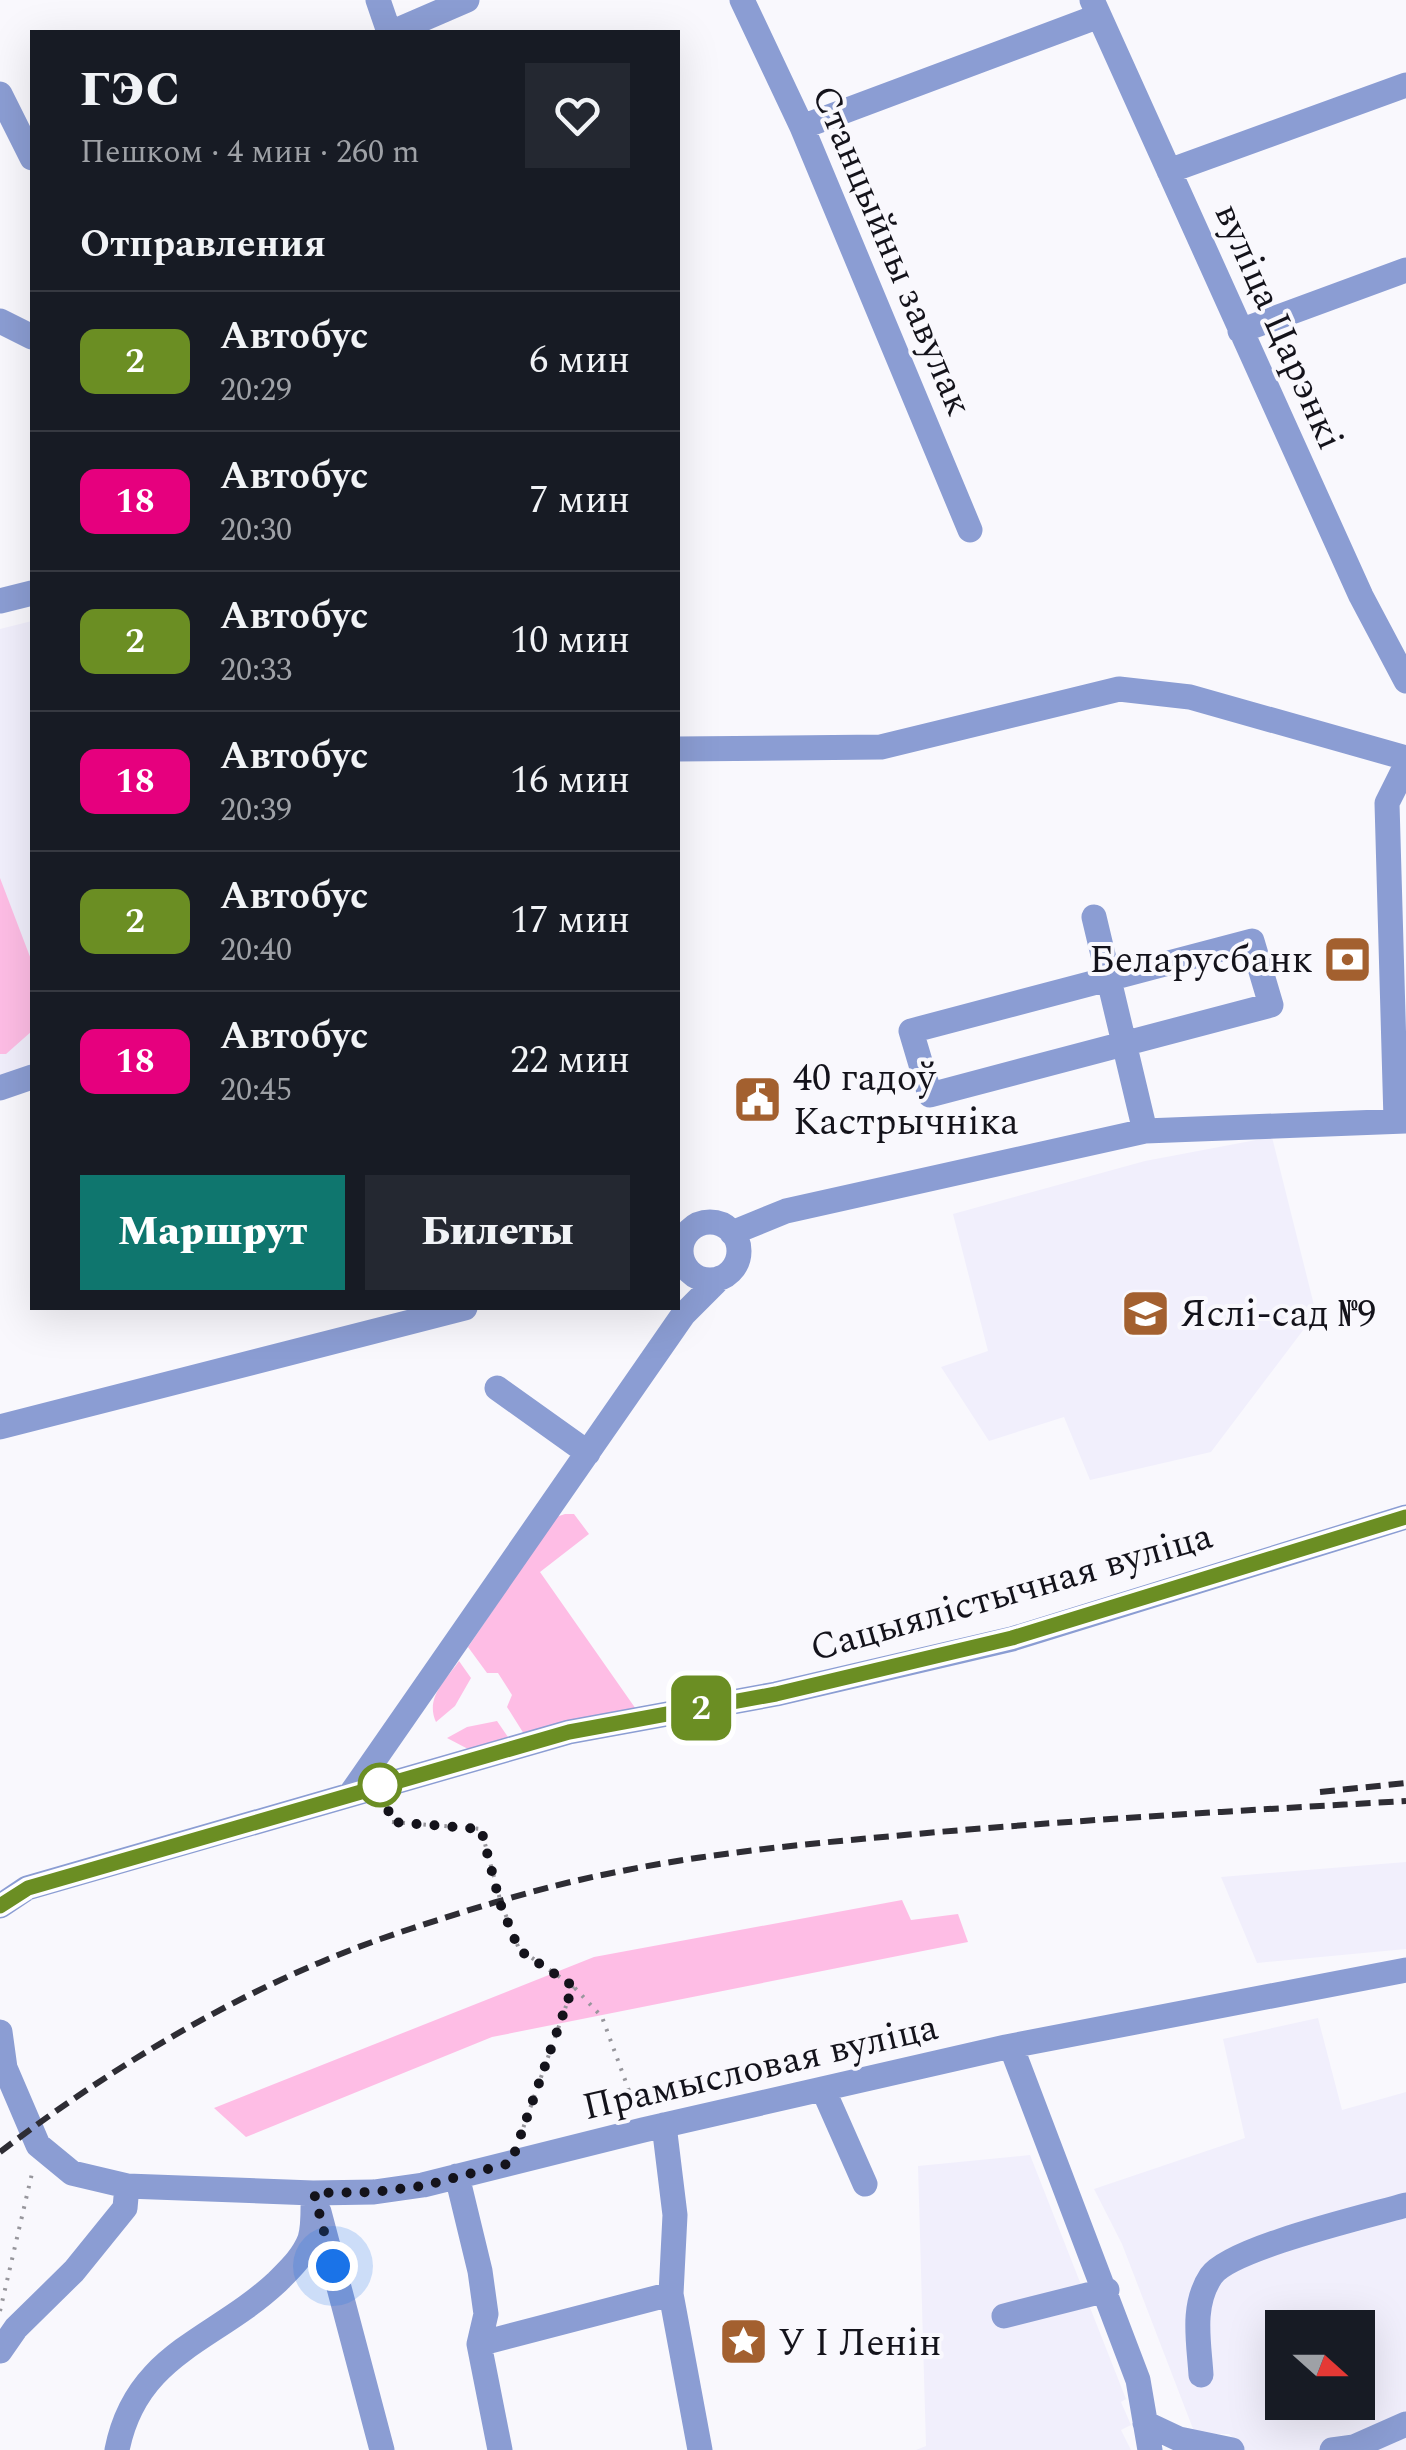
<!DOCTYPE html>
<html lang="ru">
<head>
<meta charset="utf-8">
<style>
  body { margin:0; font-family:Spectral,serif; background:#242831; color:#f1f3f6; height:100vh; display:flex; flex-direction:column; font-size:38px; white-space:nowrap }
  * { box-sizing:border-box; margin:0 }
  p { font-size:32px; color:#9ea1a6 }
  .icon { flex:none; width:55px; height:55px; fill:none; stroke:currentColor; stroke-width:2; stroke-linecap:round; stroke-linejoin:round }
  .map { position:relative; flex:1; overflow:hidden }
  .side { position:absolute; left:30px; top:30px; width:650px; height:1280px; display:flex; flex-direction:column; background:#171b24; border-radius:0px; box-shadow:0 10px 40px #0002 }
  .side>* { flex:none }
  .badge { padding:0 20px; border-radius:15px; font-size:35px; line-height:65px }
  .needle { width:65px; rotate:111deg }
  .buttons { position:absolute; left:1265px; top:2310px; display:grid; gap:20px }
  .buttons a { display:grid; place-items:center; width:110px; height:110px; border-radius:0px; background:#171b24; box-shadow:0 10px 40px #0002; font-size:50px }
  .you { position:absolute; width:50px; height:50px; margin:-25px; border:8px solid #fff; border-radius:50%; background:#1a73e8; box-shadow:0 0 0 15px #1a73e833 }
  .map>.badge { position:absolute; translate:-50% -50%; box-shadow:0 0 0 5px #fff }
  h2 { padding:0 50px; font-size:38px; line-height:90px }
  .round { display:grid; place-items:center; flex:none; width:105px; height:105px; border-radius:0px; background:#242831 }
  .summary { display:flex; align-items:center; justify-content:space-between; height:170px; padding:0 50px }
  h1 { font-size:48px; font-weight:800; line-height:75px }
  .button { display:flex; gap:20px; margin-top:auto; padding:20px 50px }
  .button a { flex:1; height:115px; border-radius:0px; background:#0f766e; color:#fff; font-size:40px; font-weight:800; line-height:115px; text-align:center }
  .button a+a { background:#242831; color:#f1f3f6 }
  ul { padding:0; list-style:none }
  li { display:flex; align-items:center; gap:30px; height:140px; padding:0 50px; border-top:2px solid #363941 }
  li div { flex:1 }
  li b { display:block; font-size:38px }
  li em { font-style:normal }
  li .badge { min-width:110px; font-weight:700; text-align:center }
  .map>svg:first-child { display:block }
  .built { fill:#f1effc; fill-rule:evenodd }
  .green { fill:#febde5 }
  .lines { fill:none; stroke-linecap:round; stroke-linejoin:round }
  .path { stroke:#97969c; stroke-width:4; stroke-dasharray:2.5 8; stroke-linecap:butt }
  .minor { stroke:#8b9dd3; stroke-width:25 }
  .rail { stroke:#2e2d34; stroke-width:6; stroke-dasharray:15 8; stroke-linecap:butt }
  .line-casing { stroke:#fff; stroke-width:22 }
  .line { stroke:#6b8e23; stroke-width:15 }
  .walk { stroke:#14131b; stroke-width:10; stroke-dasharray:0 18 }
  .stop-dot { fill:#fff; stroke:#6b8e23; stroke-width:5 }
  .labels { text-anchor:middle; stroke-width:8; stroke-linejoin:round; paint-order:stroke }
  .street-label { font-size:38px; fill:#14131b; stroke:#f9f8fd }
  .poi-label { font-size:38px; fill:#14131b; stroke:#f9f8fd; text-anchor:start }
</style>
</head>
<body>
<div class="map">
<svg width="1406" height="2450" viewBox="0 0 1406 2450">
  <rect width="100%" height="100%" fill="#f9f8fd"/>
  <path class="built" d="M32,621v447l-32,12v-451z
    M1272,1137l42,168 -4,16 -99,131 -121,28 -26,-63 -75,24 -48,-74 47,-16 -35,-137 192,-53z
    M1406,1862v87l-149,14 -36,-86z
    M1318,2018l24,92 64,-18v358h-161l-16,-16h-34l-73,-190 -28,-55 151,-51 -22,-99zM1282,2328h76v74h-76z
    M1030,2155l96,244 -5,3 10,23 -10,5 10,20h-215l10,-4 -8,-280z"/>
  <path class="green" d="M0,878l32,84v69l-26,23h-6z
    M565,1514h9l15,20 -49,38 98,140 -114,22 -17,-27 5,-12 -14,-22h-11l-19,-26 88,-130z
    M459,1661l12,17 -16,28 -19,16c-11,-24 9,-41 23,-61z
    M497,1721l13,19 -40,10 -23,-12 20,-11z
    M902,1900l9,20 47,-6 10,28 -476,95 -246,100 -32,-29 380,-151z"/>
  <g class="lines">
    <path class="path" d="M392,1822l89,7 20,74 18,46 54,37 29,31 33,90
      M520,2137l53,-151
      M0,2311l33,-142"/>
    <path class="minor" d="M378,0l11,32
      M742,0l60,127 168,403
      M1092,0l269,596 45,85
      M393,32l74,-32
      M0,94l32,64
      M802,127l297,-111
      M1169,171l237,-86
      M0,321l32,16
      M1240,331l166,-61
      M0,601l32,-8
      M678,749l203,-2 238,-58 71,8 216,61
      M1094,917l51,214
      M1252,941l19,64 -341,90 -19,-64z
      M0,1088l32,-11
      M1396,1120l-9,-317 19,-38
      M681 1251a29 29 0 1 1 58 0a29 29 0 1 1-58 0Z
      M732,1233l54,-22 359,-80 261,-10
      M497,1388l91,65
      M0,1427l465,-119
      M352,1792l331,-477 37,-37
      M0,1906l27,-18 542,-156 207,-38 236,-55 394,-122
      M0,2032l5,36 33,77 34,28 55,13 186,7 61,-1 49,-7 220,-55 363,-83 400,-77
      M1011,2046l127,334 12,70
      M823,2089l42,95
      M664,2125l11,90 -4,79 29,156
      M457,2176l23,95 6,43 -7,30 21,106
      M319,2212l63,238
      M1004,2316l103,-26
      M479,2344l192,-50
      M0,2351l16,-23 58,-57 51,-63 2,-22
      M1201,2375c-2,-33 -10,-69 10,-99 19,-28 157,-60 195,-71
      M1145,2423l34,16 53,11
      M117,2450c19,-97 97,-109 160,-168 13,-13 26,-25 33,-43 4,-13 3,-32 3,-46
      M1332,2450l22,-3 52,-23"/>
    <path class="rail" d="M1320,1792l86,-9
      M0,2152c124,-94 261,-175 410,-223 64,-21 132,-42 197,-55 109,-23 220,-32 331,-42 156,-13 312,-22 468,-31"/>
  </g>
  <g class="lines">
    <defs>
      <path id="line" d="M0,1906l28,-18 541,-156 207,-38 236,-56 394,-121"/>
    </defs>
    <use href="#line" class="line-casing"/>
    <use href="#line" class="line"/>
    <path class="walk" d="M333,2266l-19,-73 60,-1 49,-6 88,-23 62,-177 -54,-36 -19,-47 -19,-74 -89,-7 -12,-37"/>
  </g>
  <defs>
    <symbol id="bank-square" viewBox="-11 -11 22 22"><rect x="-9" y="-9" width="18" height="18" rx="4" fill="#a3602f" stroke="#f9f8fd"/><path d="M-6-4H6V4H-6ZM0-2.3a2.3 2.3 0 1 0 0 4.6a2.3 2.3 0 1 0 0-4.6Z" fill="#fff"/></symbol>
    <symbol id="civic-square" viewBox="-11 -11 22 22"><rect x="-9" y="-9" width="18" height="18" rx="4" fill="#a3602f" stroke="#f9f8fd"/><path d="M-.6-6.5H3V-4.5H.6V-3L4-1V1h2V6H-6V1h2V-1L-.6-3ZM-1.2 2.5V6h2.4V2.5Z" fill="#fff"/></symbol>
    <symbol id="school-square" viewBox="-11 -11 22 22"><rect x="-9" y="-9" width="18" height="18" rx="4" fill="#a3602f" stroke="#f9f8fd"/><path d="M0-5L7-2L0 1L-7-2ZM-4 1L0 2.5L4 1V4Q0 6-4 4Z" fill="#fff"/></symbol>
    <symbol id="sight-square" viewBox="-11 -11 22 22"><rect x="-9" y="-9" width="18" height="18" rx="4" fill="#a3602f" stroke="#f9f8fd"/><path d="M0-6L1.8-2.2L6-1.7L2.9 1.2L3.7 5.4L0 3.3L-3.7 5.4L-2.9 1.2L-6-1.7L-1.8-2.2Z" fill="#fff"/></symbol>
  </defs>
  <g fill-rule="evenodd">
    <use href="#bank-square" x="1320" y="932" width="55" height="55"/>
    <use href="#civic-square" x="730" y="1072" width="55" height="55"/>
    <use href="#school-square" x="1118" y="1286" width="55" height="55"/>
    <use href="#sight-square" x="716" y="2314" width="55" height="55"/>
  </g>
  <circle class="stop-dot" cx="380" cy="1785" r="20"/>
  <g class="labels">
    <g class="street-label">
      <text transform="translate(893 250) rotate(67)" y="13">Станцыйны завулак</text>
      <text transform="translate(1280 326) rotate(66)" y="13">вуліца Царэнкі</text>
      <text transform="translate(1011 1591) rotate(-16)" y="13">Сацыялістычная вуліца</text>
      <text transform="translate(760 2066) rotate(-13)" y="13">Прамысловая вуліца</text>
    </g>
    <g class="poi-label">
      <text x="1313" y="972" text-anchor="end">Беларусбанк</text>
      <text x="793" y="1090">40 гадоў<tspan x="793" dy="44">Кастрычніка</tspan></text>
      <text x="1180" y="1326">Яслі-сад №9</text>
      <text x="778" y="2355">У І Ленін</text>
    </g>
  </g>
</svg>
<div class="buttons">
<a><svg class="needle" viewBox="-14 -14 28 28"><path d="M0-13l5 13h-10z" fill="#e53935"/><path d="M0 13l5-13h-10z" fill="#9ea1a6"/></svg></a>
</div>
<div class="you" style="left:333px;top:2266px"></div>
<b class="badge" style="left:701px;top:1708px;background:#6b8e23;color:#fff">2</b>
<section class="side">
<div class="summary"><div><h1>ГЭС</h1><p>Пешком · 4 мин · 260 m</p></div><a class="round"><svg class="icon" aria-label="heart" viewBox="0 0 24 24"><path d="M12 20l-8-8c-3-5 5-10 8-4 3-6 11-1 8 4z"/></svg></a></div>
<h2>Отправления</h2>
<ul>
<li><span class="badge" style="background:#6b8e23;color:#fff">2</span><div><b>Автобус</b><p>20:29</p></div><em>6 мин</em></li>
<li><span class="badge" style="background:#e6007e;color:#fff">18</span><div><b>Автобус</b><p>20:30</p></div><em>7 мин</em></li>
<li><span class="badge" style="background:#6b8e23;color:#fff">2</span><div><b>Автобус</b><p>20:33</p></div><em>10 мин</em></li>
<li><span class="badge" style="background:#e6007e;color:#fff">18</span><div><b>Автобус</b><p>20:39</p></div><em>16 мин</em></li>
<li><span class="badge" style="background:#6b8e23;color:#fff">2</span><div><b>Автобус</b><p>20:40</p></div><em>17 мин</em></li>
<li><span class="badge" style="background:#e6007e;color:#fff">18</span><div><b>Автобус</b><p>20:45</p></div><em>22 мин</em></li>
</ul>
<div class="button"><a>Маршрут</a><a>Билеты</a></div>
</section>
</div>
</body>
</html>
